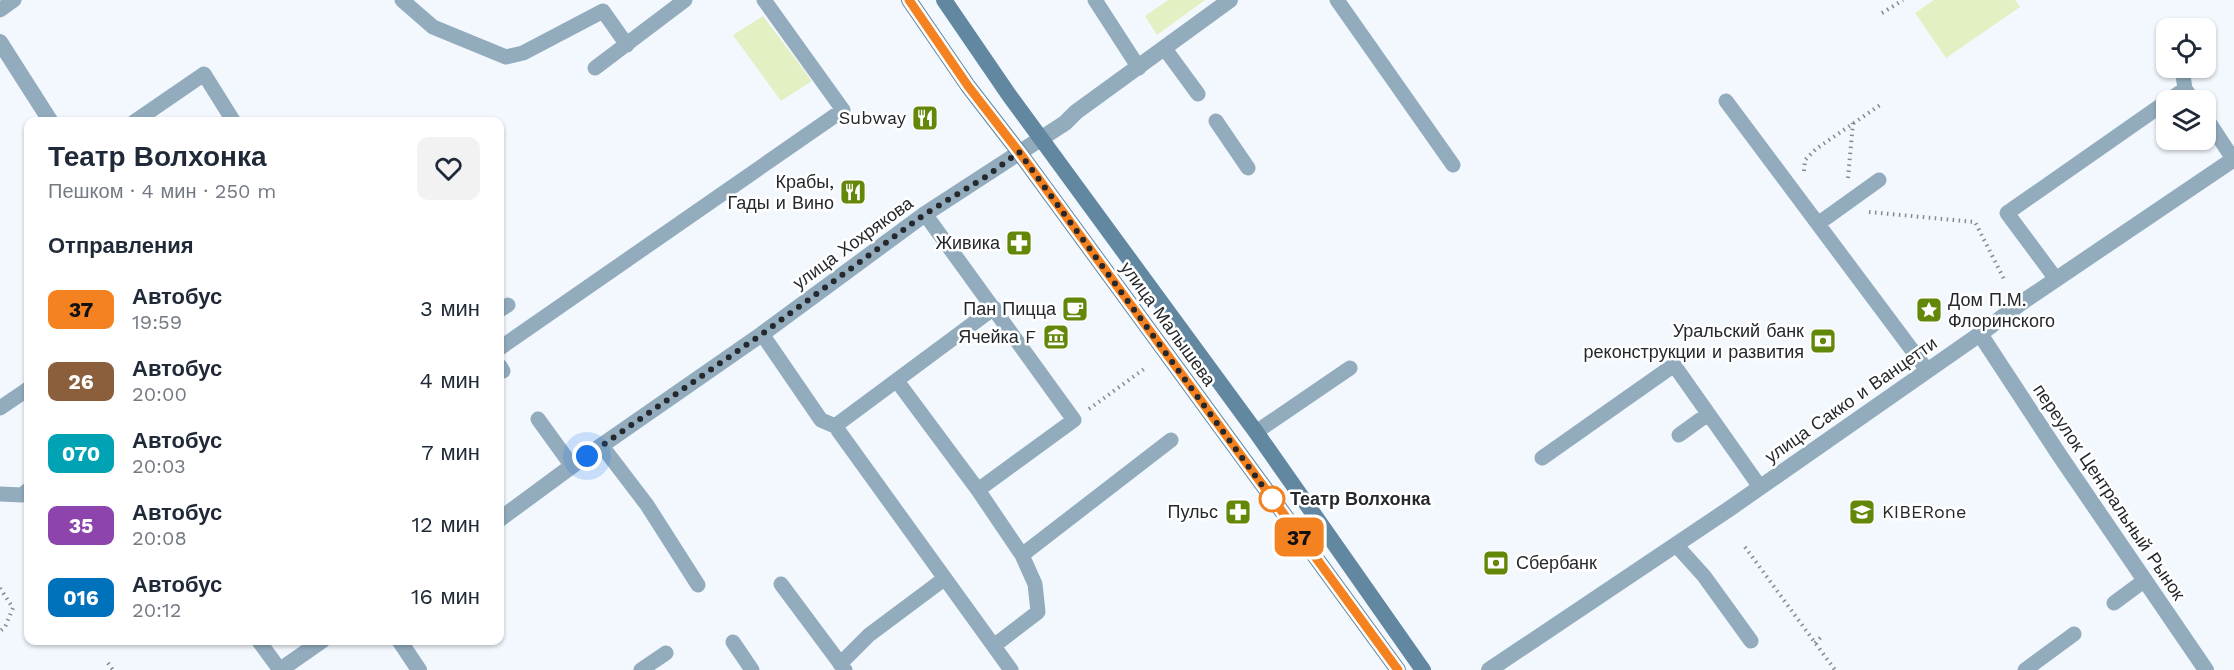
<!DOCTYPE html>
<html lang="ru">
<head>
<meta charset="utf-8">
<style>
  body { margin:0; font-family:"Work Sans",sans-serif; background:#f2f2f3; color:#1f2937; height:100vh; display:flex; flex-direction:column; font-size:22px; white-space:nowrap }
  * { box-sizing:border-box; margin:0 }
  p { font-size:20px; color:#747a83 }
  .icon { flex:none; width:33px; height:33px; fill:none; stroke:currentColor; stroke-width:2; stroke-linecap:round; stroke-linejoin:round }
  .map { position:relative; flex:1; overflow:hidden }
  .panel { position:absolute; left:24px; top:117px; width:480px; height:528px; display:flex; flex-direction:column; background:#fff; border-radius:12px; box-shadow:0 2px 4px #0004 }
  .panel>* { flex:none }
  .badge { padding:0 12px; border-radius:9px; font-size:21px; line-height:39px }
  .buttons { position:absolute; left:2156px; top:18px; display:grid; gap:12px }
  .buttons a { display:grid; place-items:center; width:60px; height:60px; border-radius:12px; background:#fff; box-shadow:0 2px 4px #0004; font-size:30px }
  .you { position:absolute; width:30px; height:30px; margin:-15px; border:4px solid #fff; border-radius:50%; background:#1a73e8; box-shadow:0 0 0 9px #1a73e833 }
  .map>.badge { position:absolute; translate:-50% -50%; box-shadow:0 0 0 3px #fff }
  h2 { padding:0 24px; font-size:22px; line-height:54px }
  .round { display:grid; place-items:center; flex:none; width:63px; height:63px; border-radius:12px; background:#f2f2f3 }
  .summary { display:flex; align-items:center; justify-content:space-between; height:102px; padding:0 24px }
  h1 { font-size:28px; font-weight:700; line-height:45px }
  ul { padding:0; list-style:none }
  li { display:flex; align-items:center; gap:18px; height:72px; padding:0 24px }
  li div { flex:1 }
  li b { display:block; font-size:22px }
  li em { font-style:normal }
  li .badge { min-width:66px; font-weight:700; text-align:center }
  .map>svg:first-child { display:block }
  .grass { fill:#e3f0c3 }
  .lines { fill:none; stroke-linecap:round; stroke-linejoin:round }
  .path { stroke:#868a8f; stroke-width:4; stroke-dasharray:1.5 4.5; stroke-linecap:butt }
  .service { stroke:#93acbd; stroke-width:15 }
  .minor { stroke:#93acbd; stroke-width:16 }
  .tertiary { stroke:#93acbd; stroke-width:16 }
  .secondary { stroke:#6287a0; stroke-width:16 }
  .line-casing { stroke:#fff; stroke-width:14 }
  .line { stroke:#f58220; stroke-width:9 }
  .walk { stroke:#25282c; stroke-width:6; stroke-dasharray:0 10.8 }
  .stop-dot { fill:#fff; stroke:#f58220; stroke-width:3 }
  .labels { text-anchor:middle; stroke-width:5; stroke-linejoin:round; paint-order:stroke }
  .poi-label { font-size:18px; fill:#25282c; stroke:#fff; text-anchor:end }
  .street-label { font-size:18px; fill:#25282c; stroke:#fff }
  .stop-label { font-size:18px; font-weight:bold; fill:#25282c; stroke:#fff; text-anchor:start }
</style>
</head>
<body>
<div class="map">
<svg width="2234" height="670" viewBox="0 0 2234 670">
  <rect width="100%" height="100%" fill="#f3f8fe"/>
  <path class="grass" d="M1168,0h37l-48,35 -12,-19z
    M1934,0h81l5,7 -74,51 -31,-45z
    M763,16l49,65 -31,20 -48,-66z"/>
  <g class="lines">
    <path class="path" d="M1882,13l21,-13
      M1804,171l1,-11 11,-11 67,-46
      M1848,178l5,-55
      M1869,212l106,10 30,59
      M1089,409l55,-40
      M1745,547l90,123
      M0,588l13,20 -8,19 -5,4
      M1815,643l7,-7
      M108,663l5,7"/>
    <path class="service" d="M402,0l31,27 73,30 17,-4 80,-42 24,34
      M1095,0l44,68
      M1337,0l116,165
      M0,10l14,-10
      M1165,49l33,45
      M595,68l90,-68
      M2182,68l3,21
      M2169,100l16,-11 8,11
      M1726,101l201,269
      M2205,116l28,43
      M1216,121l32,47
      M134,122l70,-48 30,48
      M925,214l149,206 -96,70
      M1819,223l60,-43
      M2056,279l-49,-66 159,-111
      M500,310l8,-5
      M762,334l59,86 14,6 159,-118
      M500,348l343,-238 -79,-110
      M500,366l3,5
      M897,381l81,109 44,65 13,29 3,28 -43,33
      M0,408l28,-19
      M538,419l34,47
      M835,426l176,244
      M1256,432l94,-64
      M1679,435l29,-21
      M602,446l45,59 51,80
      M1542,458l132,-93 86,122
      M0,494l22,1 6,-5
      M1676,545l28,31 47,65
      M1022,555l149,-115
      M781,584l64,86
      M2114,603l31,-23
      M258,640l22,30
      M733,642l19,28
      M840,664l29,-29 75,-56
      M641,670l25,-17
      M2025,670l49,-36"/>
    <path class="minor" d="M0,42l51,80
      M1980,334l80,122 146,214
      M399,640l20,30"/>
    <path class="tertiary" d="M500,519l72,-53 190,-132 163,-120 140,-91 11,-11 154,-112
      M280,670l43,-30
      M1489,670l243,-163 248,-173 41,-31 213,-144"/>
    <path class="secondary" d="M909,0l59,86 51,66 379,518
      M944,0l65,95 247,337 167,238"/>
  </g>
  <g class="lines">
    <defs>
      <path id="line" d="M909,0l59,86 51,66 379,518"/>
    </defs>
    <use href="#line" class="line-casing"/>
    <use href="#line" class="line"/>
    <path class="walk" d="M587,456l175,-122 163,-120 62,-38 32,-24 259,355 -6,-8"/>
  </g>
  <defs>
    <symbol id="restaurant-square" viewBox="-11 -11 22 22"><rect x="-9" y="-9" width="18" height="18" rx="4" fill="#638708" stroke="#fff"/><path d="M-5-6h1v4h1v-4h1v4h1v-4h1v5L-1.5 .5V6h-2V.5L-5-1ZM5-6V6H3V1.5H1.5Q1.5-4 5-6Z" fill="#fff"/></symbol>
    <symbol id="pharmacy-square" viewBox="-11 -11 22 22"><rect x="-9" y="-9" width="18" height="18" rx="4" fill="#638708" stroke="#fff"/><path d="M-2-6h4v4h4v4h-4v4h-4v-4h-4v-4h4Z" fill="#fff"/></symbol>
    <symbol id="cafe-square" viewBox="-11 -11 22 22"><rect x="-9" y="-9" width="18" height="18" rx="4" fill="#638708" stroke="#fff"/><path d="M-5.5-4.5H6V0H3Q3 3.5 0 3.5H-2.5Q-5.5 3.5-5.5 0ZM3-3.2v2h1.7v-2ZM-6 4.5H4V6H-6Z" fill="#fff"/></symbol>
    <symbol id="sight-square" viewBox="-11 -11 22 22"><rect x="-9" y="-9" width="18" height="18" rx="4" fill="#638708" stroke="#fff"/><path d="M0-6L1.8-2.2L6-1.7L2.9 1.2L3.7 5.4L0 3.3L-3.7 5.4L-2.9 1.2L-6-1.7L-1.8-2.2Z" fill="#fff"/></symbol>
    <symbol id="museum-square" viewBox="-11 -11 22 22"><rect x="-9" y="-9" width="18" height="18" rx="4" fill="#638708" stroke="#fff"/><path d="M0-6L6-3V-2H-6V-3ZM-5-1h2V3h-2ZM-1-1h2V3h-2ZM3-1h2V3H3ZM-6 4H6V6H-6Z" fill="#fff"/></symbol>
    <symbol id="bank-square" viewBox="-11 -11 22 22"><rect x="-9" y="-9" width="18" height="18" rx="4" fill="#638708" stroke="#fff"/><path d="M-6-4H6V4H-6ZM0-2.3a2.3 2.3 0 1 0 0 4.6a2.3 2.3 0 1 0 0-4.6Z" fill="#fff"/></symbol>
    <symbol id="school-square" viewBox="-11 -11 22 22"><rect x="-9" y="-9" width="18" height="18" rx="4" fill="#638708" stroke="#fff"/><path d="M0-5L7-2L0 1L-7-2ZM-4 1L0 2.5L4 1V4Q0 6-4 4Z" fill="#fff"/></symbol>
  </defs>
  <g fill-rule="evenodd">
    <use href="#restaurant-square" x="910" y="103" width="30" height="30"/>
    <use href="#restaurant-square" x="838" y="177" width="30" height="30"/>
    <use href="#pharmacy-square" x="1004" y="228" width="30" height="30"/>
    <use href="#cafe-square" x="1060" y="294" width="30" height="30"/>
    <use href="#sight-square" x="1914" y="295" width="30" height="30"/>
    <use href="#museum-square" x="1041" y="322" width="30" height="30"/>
    <use href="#bank-square" x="1808" y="326" width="30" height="30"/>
    <use href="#pharmacy-square" x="1223" y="497" width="30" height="30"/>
    <use href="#school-square" x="1847" y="497" width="30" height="30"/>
    <use href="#bank-square" x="1481" y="548" width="30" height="30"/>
  </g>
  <circle class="stop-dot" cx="1272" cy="499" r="12"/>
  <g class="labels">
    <g class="poi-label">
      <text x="906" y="124">Subway</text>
      <text x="834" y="188">Крабы,<tspan x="834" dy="21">Гады и Вино</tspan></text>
      <text x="1000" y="249">Живика</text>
      <text x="1948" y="306" text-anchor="start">Дом П.М.<tspan x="1948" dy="21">Флоринского</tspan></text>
      <text x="1056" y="315">Пан Пицца</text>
      <text x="1804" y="337">Уральский банк<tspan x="1804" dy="21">реконструкции и развития</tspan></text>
      <text x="1036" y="343">Ячейка F</text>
      <text x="1218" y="518">Пульс</text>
      <text x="1882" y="518" text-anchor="start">KIBERone</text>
      <text x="1516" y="569" text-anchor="start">Сбербанк</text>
    </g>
    <g class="street-label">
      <text transform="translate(853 243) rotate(-36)" y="6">улица Хохрякова</text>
      <text transform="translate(1168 324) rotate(54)" y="6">улица Малышева</text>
      <text transform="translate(1851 400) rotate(-35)" y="6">улица Сакко и Ванцетти</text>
      <text transform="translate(2109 492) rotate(56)" y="6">переулок Центральный Рынок</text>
    </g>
    <g class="stop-label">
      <text x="1290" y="505">Театр Волхонка</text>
    </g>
  </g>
</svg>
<div class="buttons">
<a><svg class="icon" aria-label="locate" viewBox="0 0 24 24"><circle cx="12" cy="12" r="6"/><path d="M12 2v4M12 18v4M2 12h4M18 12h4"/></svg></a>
<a><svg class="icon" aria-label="layers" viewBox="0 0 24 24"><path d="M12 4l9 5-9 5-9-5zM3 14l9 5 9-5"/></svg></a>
</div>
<div class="you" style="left:587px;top:456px"></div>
<b class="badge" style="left:1299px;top:537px;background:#f58220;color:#111">37</b>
<section class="panel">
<div class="summary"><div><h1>Театр Волхонка</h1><p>Пешком · 4 мин · 250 m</p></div><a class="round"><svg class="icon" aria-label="heart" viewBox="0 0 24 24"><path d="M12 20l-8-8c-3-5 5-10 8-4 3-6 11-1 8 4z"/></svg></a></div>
<h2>Отправления</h2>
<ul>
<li><span class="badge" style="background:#f58220;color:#111">37</span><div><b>Автобус</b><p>19:59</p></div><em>3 мин</em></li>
<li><span class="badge" style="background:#8b5e3c;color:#fff">26</span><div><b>Автобус</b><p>20:00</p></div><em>4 мин</em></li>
<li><span class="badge" style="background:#00a3b4;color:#fff">070</span><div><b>Автобус</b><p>20:03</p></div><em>7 мин</em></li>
<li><span class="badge" style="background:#8e44ad;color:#fff">35</span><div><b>Автобус</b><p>20:08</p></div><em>12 мин</em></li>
<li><span class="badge" style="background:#0072bc;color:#fff">016</span><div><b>Автобус</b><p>20:12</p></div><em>16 мин</em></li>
</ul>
</section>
</div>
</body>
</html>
